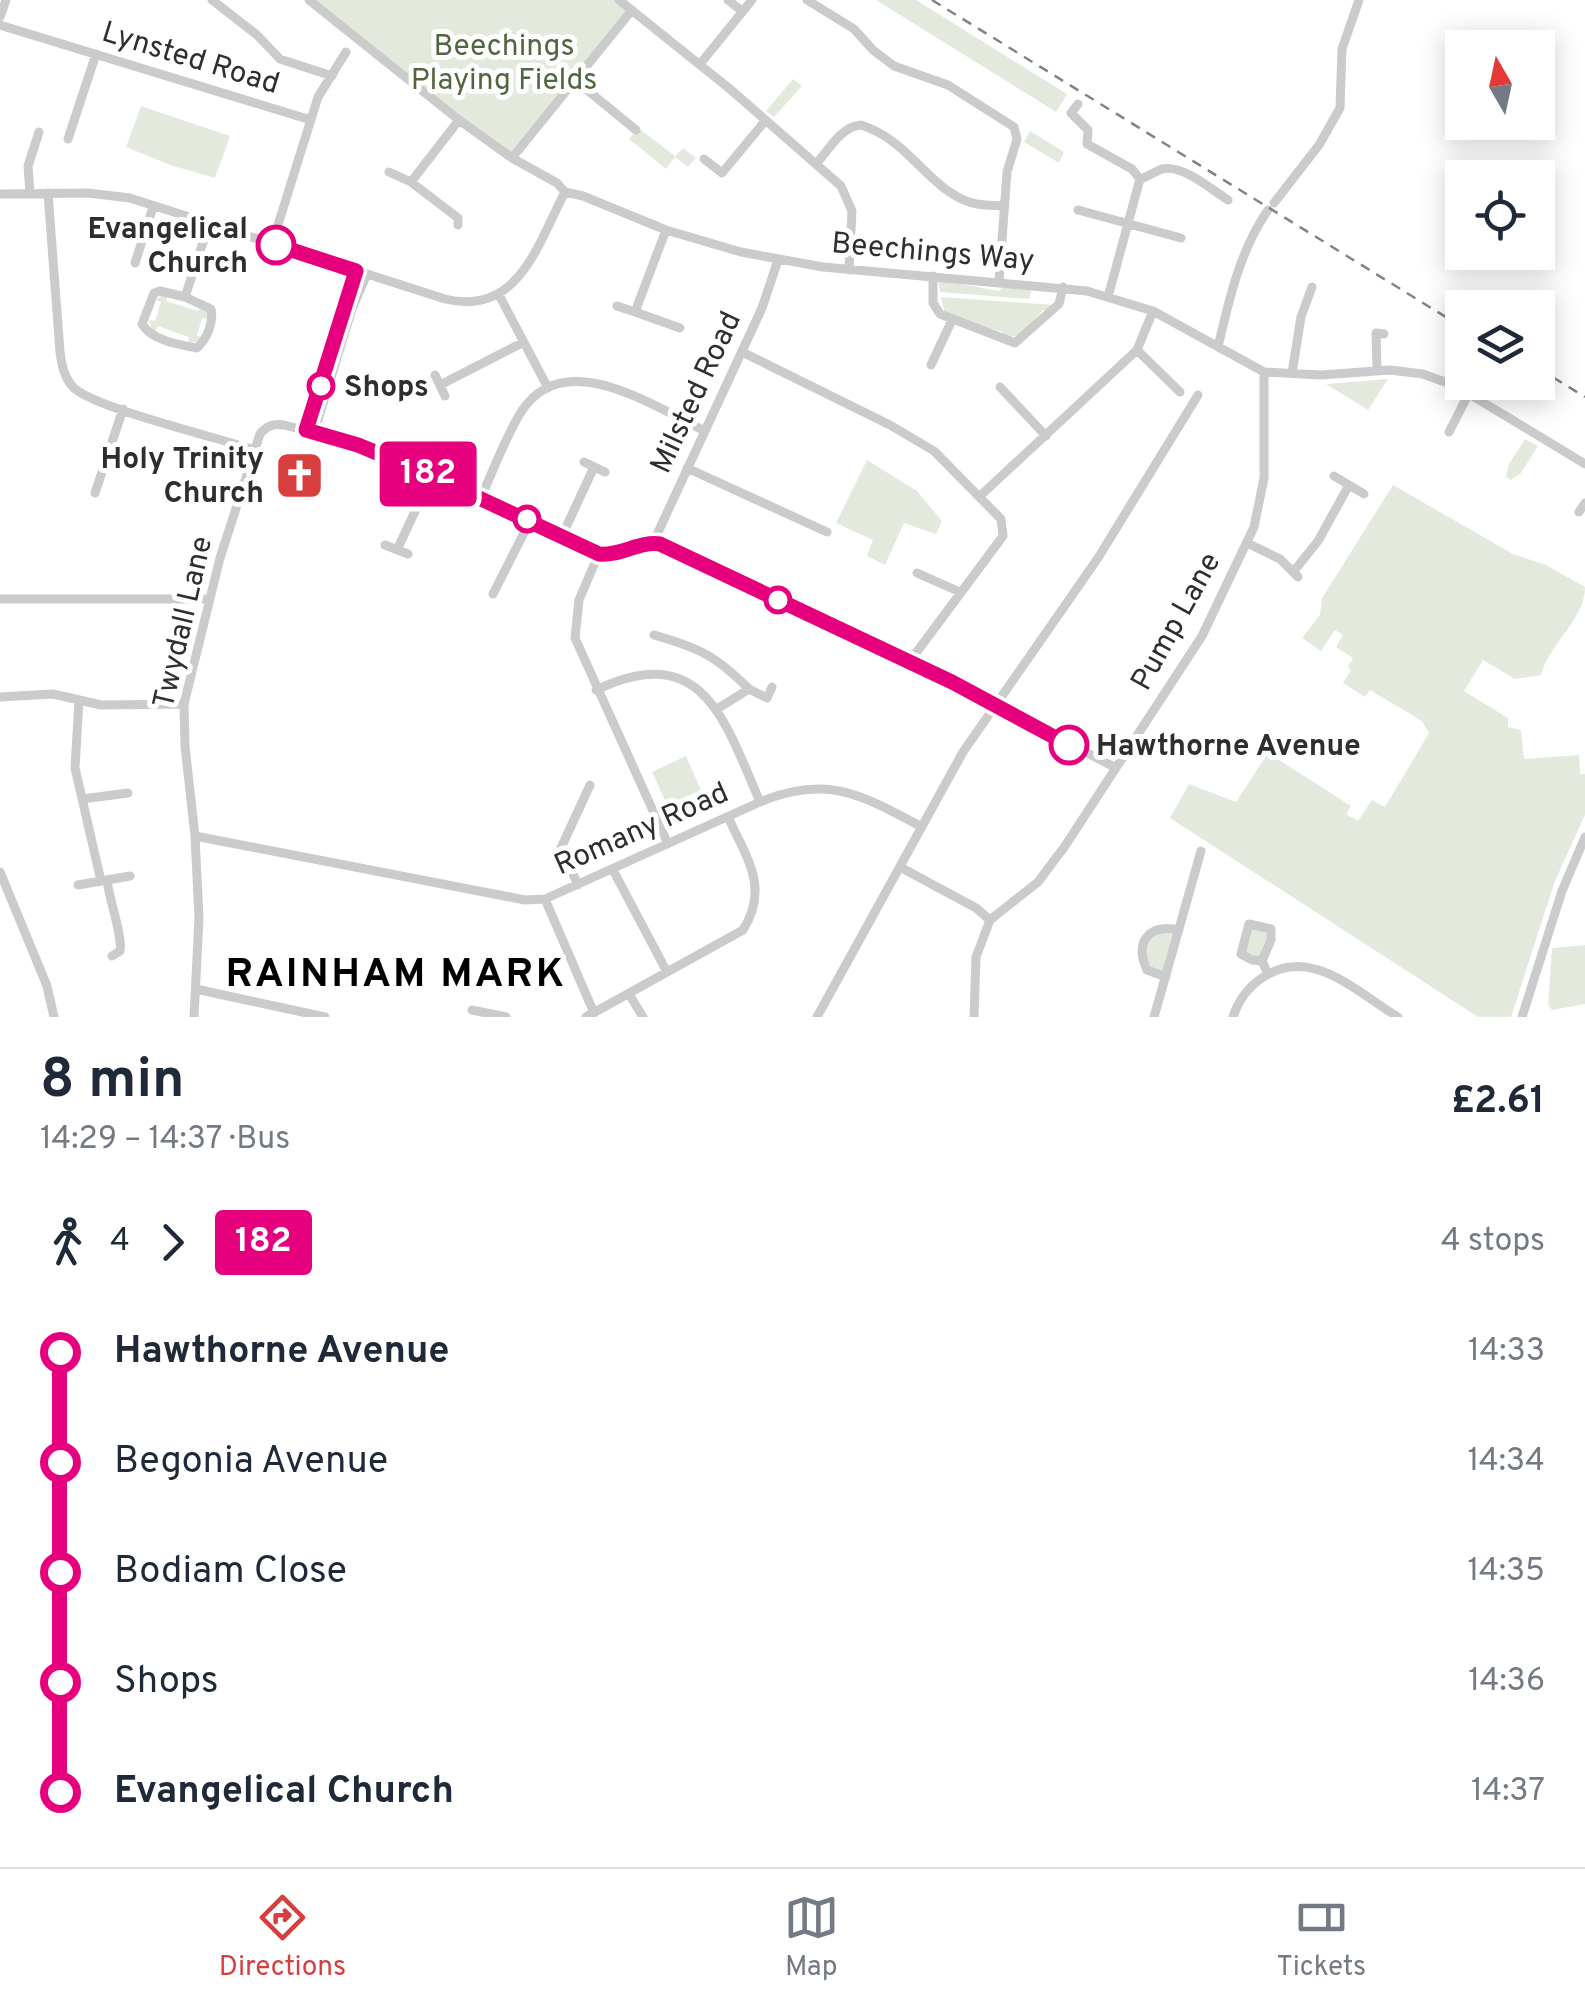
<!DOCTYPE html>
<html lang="en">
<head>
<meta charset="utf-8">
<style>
  body { margin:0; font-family:Overpass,sans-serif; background:#f6f6f7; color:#1f2937; height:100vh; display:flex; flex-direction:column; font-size:38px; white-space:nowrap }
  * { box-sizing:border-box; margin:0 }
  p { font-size:32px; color:#747a83 }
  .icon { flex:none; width:55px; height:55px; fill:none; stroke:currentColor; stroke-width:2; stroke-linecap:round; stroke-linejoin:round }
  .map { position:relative; height:1017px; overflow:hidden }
  .sheet { display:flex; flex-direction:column; background:#fff; flex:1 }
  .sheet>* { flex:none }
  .badge { padding:0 20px; border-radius:8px; font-size:35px; line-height:65px }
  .needle { width:65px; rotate:351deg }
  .tools { position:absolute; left:1445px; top:30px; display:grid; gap:20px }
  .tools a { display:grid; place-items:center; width:110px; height:110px; border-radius:0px; background:#fff; box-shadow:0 5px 25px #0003; font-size:50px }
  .map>.badge { position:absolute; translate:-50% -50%; box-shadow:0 0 0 5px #fff }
  .legs { display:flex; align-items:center; gap:15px; height:110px; padding:0 40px; font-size:32px }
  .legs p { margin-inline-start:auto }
  .summary { display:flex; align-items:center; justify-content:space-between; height:170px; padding:0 40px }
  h1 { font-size:55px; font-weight:700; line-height:75px }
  ul { padding:0 40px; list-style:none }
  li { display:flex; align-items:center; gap:35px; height:110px; font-size:38px }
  li i { display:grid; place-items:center; width:15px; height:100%; margin:0 12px; background:currentColor }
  li i::after { content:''; width:25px; height:25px; margin:-12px; border:8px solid; border-radius:50%; background:#fff }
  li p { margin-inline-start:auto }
  li:first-child i { background:linear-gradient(#0000 50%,currentColor 0) }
  li:last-child i { background:linear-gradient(currentColor 50%,#0000 0) }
  .tabs { display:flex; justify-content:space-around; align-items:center; height:140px; border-top:2px solid #e0e1e3; background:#fff; font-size:28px; color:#747a83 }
  .tabs a { display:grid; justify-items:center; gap:5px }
  .tabs .on { color:#d73f3f }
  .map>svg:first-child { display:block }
  .green { fill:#e3eadd }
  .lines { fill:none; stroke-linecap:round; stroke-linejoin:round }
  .minor { stroke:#cbcbcb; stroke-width:9 }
  .rail { stroke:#838383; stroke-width:2.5; stroke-dasharray:10 8; stroke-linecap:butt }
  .line-1-casing { stroke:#fff; stroke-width:22 }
  .line-1 { stroke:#e6007e; stroke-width:15 }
  .stop-1-dot { fill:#fff; stroke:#e6007e; stroke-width:5 }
  .labels { text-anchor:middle; stroke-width:10; stroke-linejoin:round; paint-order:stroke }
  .park-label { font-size:30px; fill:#4f663f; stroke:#fff }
  .street-label { font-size:30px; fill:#2e2e2e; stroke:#fff }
  .stop-label { font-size:30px; font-weight:bold; fill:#2e2e2e; stroke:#fff; text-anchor:start }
  .poi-label { font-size:30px; font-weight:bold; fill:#2e2e2e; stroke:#fff; text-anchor:end }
  .district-label { font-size:40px; font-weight:bold; letter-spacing:2.5px; fill:#000; stroke:#fff }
</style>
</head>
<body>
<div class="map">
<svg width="1585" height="1017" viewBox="0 0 1585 1017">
  <rect width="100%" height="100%" fill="#fff"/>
  <path class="green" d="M309,0h310l13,10 -120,148z
    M876,0h40l151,94 -11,18z
    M793,79l9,7 -28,31 -8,-6z
    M141,106l89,30 -15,42 -42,-12 -47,-19z
    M638,128l37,28 8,-8 13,10 -8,9 -13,-10 -9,12 -37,-30z
    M1030,131l34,21 -5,11 -35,-21z
    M938,280l61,11 3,-3h30l-3,11 -89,-7z
    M163,294l5,1 -2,6 32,10 3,-5 6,4 1,9 -6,-1 -5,18 5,1 -3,5h-11l1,-5 -31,-11 -3,6 -3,-2 -3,-10 6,1 6,-19 -5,-2z
    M941,297l113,8 -6,6 -5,-1c-12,13 -22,31 -40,26v-4l-31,-8 -28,-13z
    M1388,379l-20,31 -42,-26z
    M1525,439l13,7 -17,27 -10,7 -5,-3 3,-13z
    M867,460l50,31 25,30 -6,13 -32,-11 -19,42 -18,-9 6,-16 -37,-17z
    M1393,485l120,69 33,11 39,22c0,33 -36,56 -44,88l-26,4 -32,-19 -19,31 44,27v9l13,3 3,29 55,-4 1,19h5v41l-30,66 -44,136h-33l-308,-199 19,-34 47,18 32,-49 83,53 -5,8 12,7 14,-21 13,7 44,-74 -7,-12 -52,-31 -5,7 -22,-14 8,-13 -3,-3 5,-9 -17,-11 7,-12 -8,-5 -14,21 -19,-13 18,-23 2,-17z
    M686,756l15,34 -34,15 -15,-33z
    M1249,926l20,4 -6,28 -18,-3z
    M1179,930l-13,47 -19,-7 -4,-21 6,-16z
    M1585,945v59l-33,6 -4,-5 4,-57z"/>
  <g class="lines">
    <path class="minor" d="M212,0l45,35 23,24 52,17
      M309,0l150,120 53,38 45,25 8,9 18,4 83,34 75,22 82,15 264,24 66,20 111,61 57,3 69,-5 33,4 33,12 129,78
      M619,0l111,89 111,97 11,25 -3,59
      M728,0l14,11
      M807,0l47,29 19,21 21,16 54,19 66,42 3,12 -10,33 -8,109
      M0,17l6,-17
      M0,25l311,95
      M700,64l52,-64
      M575,80l61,50
      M1078,104l-7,9 17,17 -1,14 45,25 8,10
      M68,139l28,-85
      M512,158l120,-148
      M704,159l18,14 43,-52
      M817,163c12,-14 25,-37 44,-38 47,15 63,57 103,75 12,6 26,5 39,6
      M389,172l22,10 47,36v7
      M1140,179c7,-2 16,-8 22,-10 21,-5 50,21 66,31
      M411,182l48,-62
      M30,193l-2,-27 11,-34
      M48,193l12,159c2,14 4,26 14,36 21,20 145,50 181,62
      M0,194l88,-1 42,5 315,101c74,18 93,-56 120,-107
      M1274,203l45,-58 21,-37 2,-59 17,-49
      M1078,210l103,28
      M666,230l-31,82 45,16
      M272,244l46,-147 28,-45
      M135,263l18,-56
      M933,276v27l7,11 75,29 44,-39 4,-17
      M499,295l49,93
      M185,297l-25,-6 -6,2 -12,31c9,16 37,21 55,24 10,-9 17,-26 14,-39l-26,-12 24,-73
      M1108,297l32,-118
      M617,306l18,6
      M1218,347c11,-47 22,-97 50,-137
      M1137,350l43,42
      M742,352l148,73 44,26 67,68 2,17 -93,125
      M931,365l21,-45
      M1377,370l-1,-37 8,1
      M1292,373l9,-56 11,-30
      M435,375l10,21
      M440,385l82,-42
      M1000,387l46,49
      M306,430l50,-159
      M1449,432l20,-39
      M314,433l38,-124 15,-35
      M584,462l21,10
      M687,468l140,64
      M1349,485l15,9
      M95,493l28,-84
      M481,497c13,-28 24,-59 40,-85 43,-68 133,-5 184,19
      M979,497l158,-147 16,-39
      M1579,512l6,-9
      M562,536l32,-69
      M653,543l299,139 164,86
      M653,543l109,-235 16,-48
      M1247,543l33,16 18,18
      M385,545l23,9
      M397,550l35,-75
      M599,553l-20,47 -4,38 93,206
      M1294,571l24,-30 31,-56 -15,-9
      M917,573l43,19
      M493,594l37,-73
      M0,599h210
      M654,635c45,13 61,20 95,54l-32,20
      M749,689l18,9 5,-11
      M596,690c107,-51 129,31 164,112
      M0,697l53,-3 48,11 83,-1
      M79,700l-4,68 26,113 29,-5
      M82,799l46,-6
      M195,836l330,64 20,-1 215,-97c67,-28 102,-7 162,25
      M900,867l76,41 14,12
      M613,870l54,102
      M0,872l47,114 7,31
      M107,880c2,19 16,57 13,71l-8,5
      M78,885l23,-4
      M578,885l-17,-37 29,-63
      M545,899l49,114
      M1262,961l9,-21v-11l-22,-5 -8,30 11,6 10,1 6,13
      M1166,977l-19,-7c-13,-28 2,-47 32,-40
      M196,989l129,28
      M629,994l14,23
      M472,1010l34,7
      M194,1017l5,-99 -4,-82 -10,-90 -1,-42 36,-146 40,-124c7,-8 13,-11 24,-9 112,27 210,83 315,128l11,2 43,-12
      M586,1017l157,-87c27,-43 3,-73 -15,-113
      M817,1017l146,-265 135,-194 100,-163
      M974,1017l2,-60 14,-37 48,-38 27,-36 137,-210 52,-109 10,-49v-106
      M1154,1017l47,-166
      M1233,1017c11,-34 45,-58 82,-48 28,7 58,33 83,48
      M1522,1017l40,-126 23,-54"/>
    <path class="rail" d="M932,0l530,327
      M1538,368l47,29"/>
  </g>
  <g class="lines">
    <defs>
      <path id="line-1" d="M276,245l80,26 -50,159 52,15 74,31 167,78c22,2 40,-13 61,-10l292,138 117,63"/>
    </defs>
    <use href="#line-1" class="line-1-casing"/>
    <use href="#line-1" class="line-1"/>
  </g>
  <defs>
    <symbol id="church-square" viewBox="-11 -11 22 22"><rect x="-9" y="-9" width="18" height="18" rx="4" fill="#d73f3f" stroke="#fff"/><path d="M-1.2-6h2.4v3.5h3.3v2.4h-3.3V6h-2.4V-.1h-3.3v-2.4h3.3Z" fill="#fff"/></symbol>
  </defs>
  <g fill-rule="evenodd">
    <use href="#church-square" x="272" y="448" width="55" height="55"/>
  </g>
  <g class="stop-1-dot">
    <circle cx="276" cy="245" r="18"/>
    <circle cx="321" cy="386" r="12"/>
    <circle cx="527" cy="519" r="12"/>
    <circle cx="778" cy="600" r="12"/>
    <circle cx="1069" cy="745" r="18"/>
  </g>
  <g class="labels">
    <g class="park-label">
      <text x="504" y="55">Beechings<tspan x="504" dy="34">Playing Fields</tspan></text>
    </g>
    <g class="street-label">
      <text transform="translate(191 57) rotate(17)" y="10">Lynsted Road</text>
      <text transform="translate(933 251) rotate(5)" y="10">Beechings Way</text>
      <text transform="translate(695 392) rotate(-65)" y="10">Milsted Road</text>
      <text transform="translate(1175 621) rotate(-61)" y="10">Pump Lane</text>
      <text transform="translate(182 622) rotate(-77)" y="10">Twydall Lane</text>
      <text transform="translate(641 828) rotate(-24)" y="10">Romany Road</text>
    </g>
    <g class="stop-label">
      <text x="248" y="238" text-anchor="end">Evangelical<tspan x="248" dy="34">Church</tspan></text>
      <text x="344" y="396">Shops</text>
      <text x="1096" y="755">Hawthorne Avenue</text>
    </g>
    <g class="poi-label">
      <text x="264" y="468">Holy Trinity<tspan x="264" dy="34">Church</tspan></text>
    </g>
    <g class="district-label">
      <text x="396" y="986">RAINHAM MARK</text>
    </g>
  </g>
</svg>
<div class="tools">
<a><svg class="needle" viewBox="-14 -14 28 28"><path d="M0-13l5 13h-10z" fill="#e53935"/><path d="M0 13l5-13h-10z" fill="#747a83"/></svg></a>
<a><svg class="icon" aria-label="locate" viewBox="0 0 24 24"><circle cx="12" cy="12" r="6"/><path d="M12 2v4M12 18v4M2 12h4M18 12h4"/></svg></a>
<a><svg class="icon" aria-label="layers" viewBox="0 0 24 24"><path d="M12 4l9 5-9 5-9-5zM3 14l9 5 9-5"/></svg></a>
</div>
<b class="badge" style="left:428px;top:474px;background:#e6007e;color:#fff">182</b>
</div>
<section class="sheet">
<div class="summary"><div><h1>8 min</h1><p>14:29 – 14:37 · Bus</p></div><b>£2.61</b></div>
<div class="legs"><svg class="icon" aria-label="walk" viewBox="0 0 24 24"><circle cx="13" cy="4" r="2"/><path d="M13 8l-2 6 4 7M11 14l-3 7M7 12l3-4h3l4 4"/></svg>4<svg class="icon" aria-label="forward" viewBox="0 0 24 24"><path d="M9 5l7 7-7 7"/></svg><b class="badge" style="background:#e6007e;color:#fff">182</b><p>4 stops</p></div>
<ul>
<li><i style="color:#e6007e"></i><b>Hawthorne Avenue</b><p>14:33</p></li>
<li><i style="color:#e6007e"></i><span>Begonia Avenue</span><p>14:34</p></li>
<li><i style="color:#e6007e"></i><span>Bodiam Close</span><p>14:35</p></li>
<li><i style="color:#e6007e"></i><span>Shops</span><p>14:36</p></li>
<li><i style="color:#e6007e"></i><b>Evangelical Church</b><p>14:37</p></li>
</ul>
</section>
<nav class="tabs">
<a class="on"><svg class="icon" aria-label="directions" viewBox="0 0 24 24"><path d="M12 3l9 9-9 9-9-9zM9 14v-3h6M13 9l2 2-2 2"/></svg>Directions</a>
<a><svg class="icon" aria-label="map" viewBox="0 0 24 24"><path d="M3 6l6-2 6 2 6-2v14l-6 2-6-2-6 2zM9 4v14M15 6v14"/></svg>Map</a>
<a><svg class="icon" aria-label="tickets" viewBox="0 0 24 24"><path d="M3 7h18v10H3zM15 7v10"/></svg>Tickets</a>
</nav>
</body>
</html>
